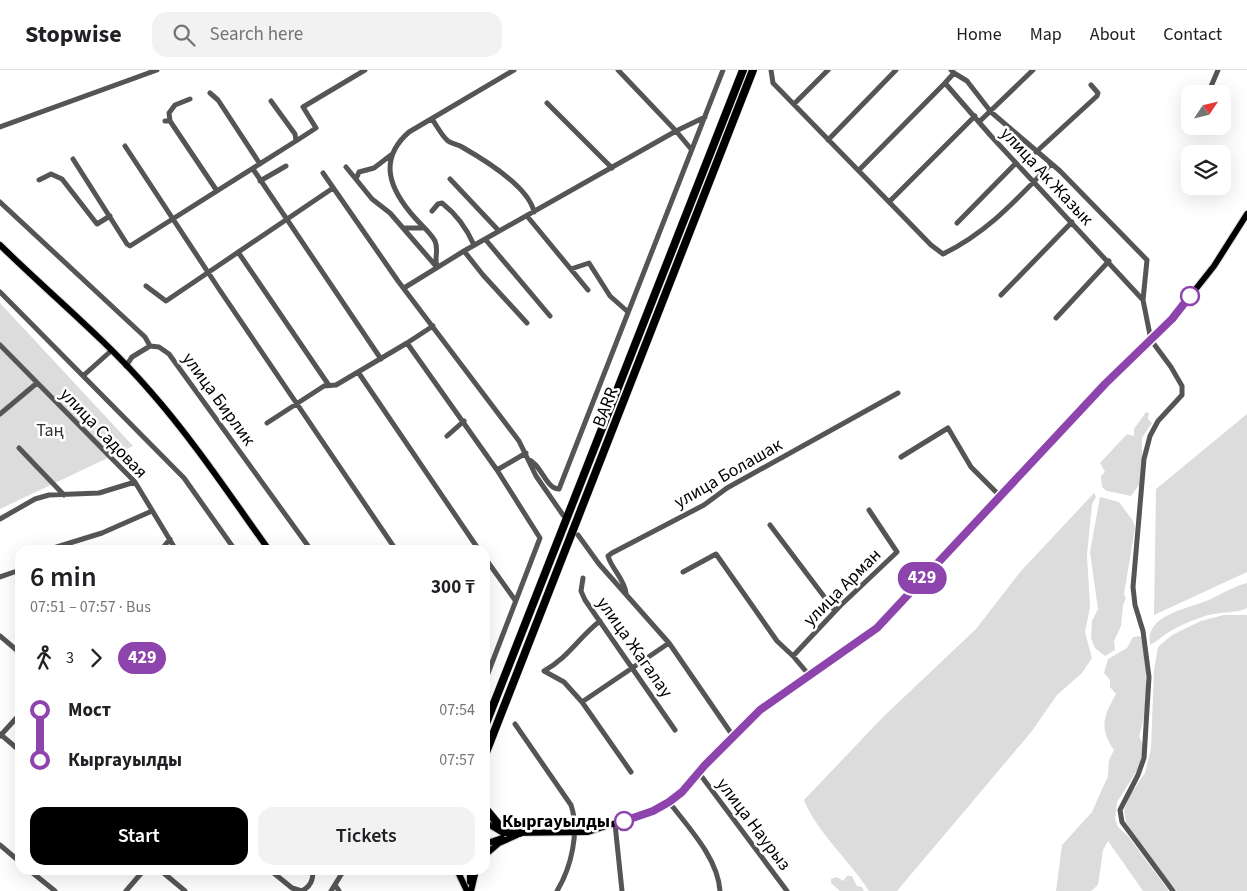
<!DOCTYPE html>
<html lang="en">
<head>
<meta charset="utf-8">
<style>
  body { margin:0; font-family:"Source Sans 3",sans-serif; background:#f2f2f2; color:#202124; height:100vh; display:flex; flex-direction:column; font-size:19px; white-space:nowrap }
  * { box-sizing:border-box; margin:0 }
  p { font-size:16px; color:#757577 }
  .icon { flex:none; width:28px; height:28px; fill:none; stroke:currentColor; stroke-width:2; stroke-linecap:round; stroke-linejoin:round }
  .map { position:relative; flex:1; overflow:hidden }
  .sheet { position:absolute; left:15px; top:475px; width:475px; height:330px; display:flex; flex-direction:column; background:#fff; border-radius:15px; box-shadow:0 5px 20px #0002 }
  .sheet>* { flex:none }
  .badge { padding:0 10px; border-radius:16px; font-size:18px; line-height:32px }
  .needle { width:32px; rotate:55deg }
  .buttons { position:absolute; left:1181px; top:15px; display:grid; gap:10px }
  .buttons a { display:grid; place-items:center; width:50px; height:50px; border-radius:10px; background:#fff; box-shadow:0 5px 20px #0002; font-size:25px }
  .map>.badge { position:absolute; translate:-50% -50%; box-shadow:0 0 0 2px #fff }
  .legs { display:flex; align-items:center; gap:8px; height:55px; padding:0 15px; font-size:16px }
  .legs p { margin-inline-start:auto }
  .head { display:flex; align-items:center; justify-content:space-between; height:85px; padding:0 15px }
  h1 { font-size:28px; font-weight:600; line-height:38px }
  .primary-button { display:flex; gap:10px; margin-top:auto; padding:10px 15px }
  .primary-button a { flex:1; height:58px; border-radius:15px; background:#000; color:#fff; font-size:20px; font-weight:600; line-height:58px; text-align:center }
  .primary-button a+a { background:#f2f2f2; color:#202124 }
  ul { padding:0 15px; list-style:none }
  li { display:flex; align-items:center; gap:18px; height:50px; font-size:19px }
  li i { display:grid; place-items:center; width:8px; height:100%; margin:0 6px; background:currentColor }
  li i::after { content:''; width:12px; height:12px; margin:-6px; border:4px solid; border-radius:50%; background:#fff }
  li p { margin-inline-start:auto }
  li:first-child i { background:linear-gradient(#0000 50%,currentColor 0) }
  li:last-child i { background:linear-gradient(currentColor 50%,#0000 0) }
  header { display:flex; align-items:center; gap:30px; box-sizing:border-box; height:70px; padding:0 25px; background:#fff; border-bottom:1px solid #e0e0e0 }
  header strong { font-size:24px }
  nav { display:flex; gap:28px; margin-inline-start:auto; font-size:18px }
  .search { width:350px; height:45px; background:#f2f2f2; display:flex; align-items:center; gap:12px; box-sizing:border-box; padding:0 18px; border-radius:15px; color:#757577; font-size:19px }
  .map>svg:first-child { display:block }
  .green { fill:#dcdcdc }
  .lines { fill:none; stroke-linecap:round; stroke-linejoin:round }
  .major-casing { stroke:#dbdbdb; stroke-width:8 }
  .highway-casing { stroke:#dbdbdb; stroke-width:9 }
  .minor { stroke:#555; stroke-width:5 }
  .major { stroke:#000; stroke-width:6 }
  .highway { stroke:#000; stroke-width:8 }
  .line-1-casing { stroke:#fff; stroke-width:11 }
  .line-1 { stroke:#8e44ad; stroke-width:8 }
  .stop-1-dot { fill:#fff; stroke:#8e44ad; stroke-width:2.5 }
  .labels { text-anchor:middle; stroke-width:5; stroke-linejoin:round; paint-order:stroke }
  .street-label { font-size:18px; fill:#000; stroke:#fff }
  .park-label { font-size:18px; fill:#333; stroke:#fff }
  .stop-label { font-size:18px; font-weight:bold; fill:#000; stroke:#fff; text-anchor:end }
</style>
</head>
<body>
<header>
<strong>Stopwise</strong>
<div class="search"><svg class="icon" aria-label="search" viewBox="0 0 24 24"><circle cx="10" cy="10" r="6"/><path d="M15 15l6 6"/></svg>Search here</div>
<nav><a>Home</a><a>Map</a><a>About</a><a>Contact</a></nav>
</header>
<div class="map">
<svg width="1247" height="821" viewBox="0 0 1247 821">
  <rect width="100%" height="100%" fill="#fff"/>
  <path class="green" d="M0,233l133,143 -133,63z
    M1146,342l3,1 -1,6 4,4 -10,15v43l-11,15 -24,-5 -5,-4 -1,-11 4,-4 -5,-9 27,-29 7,2v-7z
    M1247,344v158l-93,43 2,-126z
    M1094,423l2,4 -4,7 -5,51 3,52 -5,25 7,26 -10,15 -25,22 -25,36 -135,160h-28c-19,-30 -53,-60 -65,-91l80,-84 92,-87 45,-58z
    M1100,427l19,5 14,19 2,7 -11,66 2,4 -3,7 -2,21 -7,15 1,9 -10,6 -10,-8 -4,-10 1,-17 6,-12 -8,-57z
    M1247,513v25c-10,6 -27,3 -42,8 -12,4 -25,9 -36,16 -7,4 -11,9 -19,13 -1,-8 -1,-12 4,-19 12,-15 39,-19 57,-27 12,-6 22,-12 36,-16z
    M1224,545h23v276h-70l-33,-40 -18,-29 -2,-12 6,-15 15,-22 6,-24 3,-79 4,-23 14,-12 29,-14z
    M1142,566c4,35 8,67 -3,100l5,11 -6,22 -21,33 -2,17 3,8 10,9 41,55h-26l-35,-50 -5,9 -5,35 -7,6h-35l6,-46 30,-33 16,-36 1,-16 5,-10c-15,-22 -11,-33 2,-56l-6,-7v-7l-6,-7 4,-14 19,-11 6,-11z
    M847,806h5l5,10 5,1 2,4h-24l-9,-8v-4l6,-2 6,4z"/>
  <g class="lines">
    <defs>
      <path id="major" d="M0,175c50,49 104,93 150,146 44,50 81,106 119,159
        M485,752l18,11 85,-1 65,-21 16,-9 13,-10 23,-27 55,-55 117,-82 228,-244 67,-65 42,-53 33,-52
        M485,774l17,-6
        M485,785l14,-12 18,-8
        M457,800l10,21
        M470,812v-12
        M471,821l5,-21"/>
      <path id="highway" d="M485,656l258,-656
        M485,685l268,-685
        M485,738l15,18 20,7"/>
    </defs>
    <use href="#major" class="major-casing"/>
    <use href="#highway" class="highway-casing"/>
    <path class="minor" d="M771,0l2,13 158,162 12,9c45,-22 73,-54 107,-89
      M951,0l3,3 -9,10 46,53 152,164
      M954,3l13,8 24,31 69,59 87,89 -4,40 8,40 20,27 11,19v9l-24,26 -8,15 -6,23 -11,128 2,18 8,26 6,46 -5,81 -6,17 -18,35 2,12 51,69
      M1209,21l9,-21
      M210,23l8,7 42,64
      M547,33l65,65
      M794,34l34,-34
      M432,49c5,7 9,16 16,22 4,3 9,3 14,6 21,12 67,40 72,65
      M165,51h5l47,70
      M170,51l-1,-8 6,-8 15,-6
      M980,51l53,-51
      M0,57l157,-57
      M828,70l68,-70
      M296,71l20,-13 -13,-21 62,-37
      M125,76l94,143 177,261
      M691,79l-15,-18 29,-14
      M1036,82l61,-56 1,-3 -7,-8
      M73,89l54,85 3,2 166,-105 -1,-7 -24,-33
      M346,97l26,32 18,14 45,52
      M253,99l128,190
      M859,100l86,-87
      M323,103l75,108 121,160 17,35 27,39
      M356,109l3,-7 15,-4 17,-13
      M450,109l49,52
      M39,110l12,-6 11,5 35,45 13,-8
      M260,111l26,-15
      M0,132l145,135 5,9 9,1 10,7 142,196
      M889,132l86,-86
      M432,141l6,-7 4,-1c14,11 25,26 32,42
      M527,146l61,74
      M957,153l59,-60
      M404,158h20
      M485,169l65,77
      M464,181l19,24 44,48
      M238,182l90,132
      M437,197c-3,-9 2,-17 -2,-26 -5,-9 -14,-16 -20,-23 -25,-28 -38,-58 -6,-86l105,-62
      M571,199l18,-6 21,33 18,16
      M146,216l20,15 167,-113
      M404,218l60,-37 212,-120 -58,-61
      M0,222l184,186 51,72
      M1001,225l71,-73
      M1056,248l53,-57
      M433,256l-26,17 90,127 43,68 -55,143
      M0,275l135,137 41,68
      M126,296l6,-9 18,-11
      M358,302l121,178
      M84,305l28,-25
      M0,344l37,-31
      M267,353l57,-37 12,-1 71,-42
      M447,366l17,-15
      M19,378l45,47
      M901,387l47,-29 23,39 28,28
      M528,389c13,5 18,30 31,30l164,-419
      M497,400l29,-17
      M0,449l35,-20 14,-4 50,-2 36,-11
      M770,455l65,86
      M578,465l21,29 70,79 64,93
      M47,480l55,-17 50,-22
      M161,480l9,-11
      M485,488l30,42
      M683,502l33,-18 61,87 16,15 16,19
      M0,507l20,-7
      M583,508l-2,13 4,9 90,130
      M626,523c-1,-13 -15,-25 -18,-37l4,-3 92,-48 23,-17 171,-95
      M600,551c-21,16 -32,37 -56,50l20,11 18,20 49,70
      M0,566l20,17
      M793,586l47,-50 57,-54 -28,-42
      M582,632l87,-59
      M515,654l56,81c9,26 0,63 -14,86
      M0,664l20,17
      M0,666l20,-22
      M699,703l88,118
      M669,732c19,25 49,56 51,89
      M615,754l7,67
      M0,775l20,17
      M29,800l26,21
      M160,800l25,21
      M270,800l22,18 10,3c9,-5 11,-11 11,-21
      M335,815l4,6
      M126,821l18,-21
      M331,821l13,-21"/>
    <use href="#major" class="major"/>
    <use href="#highway" class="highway"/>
  </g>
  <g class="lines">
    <defs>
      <path id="line-1" d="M624,751l29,-10 16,-9 13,-10 23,-27 55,-55 117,-82 228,-244 67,-65 18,-23"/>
    </defs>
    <use href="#line-1" class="line-1-casing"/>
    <use href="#line-1" class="line-1"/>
  </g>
  <g class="stop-1-dot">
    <circle cx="1190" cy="226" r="9"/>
    <circle cx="624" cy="751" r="9"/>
  </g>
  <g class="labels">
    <g class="street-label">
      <text transform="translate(1047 106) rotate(47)" y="6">улица Ак Жазык</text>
      <text transform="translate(219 329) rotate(54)" y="6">улица Бирлик</text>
      <text transform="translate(605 337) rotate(-69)" y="6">BARR</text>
      <text transform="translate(104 363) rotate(46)" y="6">улица Садовая</text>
      <text transform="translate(728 403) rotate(-30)" y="6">улица Болашак</text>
      <text transform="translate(842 517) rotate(-45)" y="6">улица Арман</text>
      <text transform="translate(635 577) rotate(55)" y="6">улица Жагалау</text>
      <text transform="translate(754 754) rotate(53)" y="6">улица Наурыз</text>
    </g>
    <g class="park-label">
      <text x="50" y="366">Таң</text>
    </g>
    <g class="stop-label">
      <text x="610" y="757">Кыргауылды</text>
    </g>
  </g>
</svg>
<div class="buttons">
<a><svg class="needle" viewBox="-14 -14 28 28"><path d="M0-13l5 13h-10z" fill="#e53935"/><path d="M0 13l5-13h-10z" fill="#757577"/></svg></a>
<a><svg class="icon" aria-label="layers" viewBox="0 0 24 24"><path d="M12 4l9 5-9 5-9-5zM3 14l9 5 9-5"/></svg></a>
</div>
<b class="badge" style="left:922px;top:508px;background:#8e44ad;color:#fff">429</b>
<section class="sheet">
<div class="head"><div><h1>6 min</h1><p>07:51 – 07:57 · Bus</p></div><b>300 ₸</b></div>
<div class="legs"><svg class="icon" aria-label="walk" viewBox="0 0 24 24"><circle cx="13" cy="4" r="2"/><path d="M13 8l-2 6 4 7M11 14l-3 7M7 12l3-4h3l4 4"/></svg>3<svg class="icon" aria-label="forward" viewBox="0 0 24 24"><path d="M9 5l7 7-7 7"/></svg><b class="badge" style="background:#8e44ad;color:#fff">429</b></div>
<ul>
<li><i style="color:#8e44ad"></i><b>Мост</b><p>07:54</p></li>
<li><i style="color:#8e44ad"></i><b>Кыргауылды</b><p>07:57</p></li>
</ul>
<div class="primary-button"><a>Start</a><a>Tickets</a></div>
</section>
</div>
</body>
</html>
